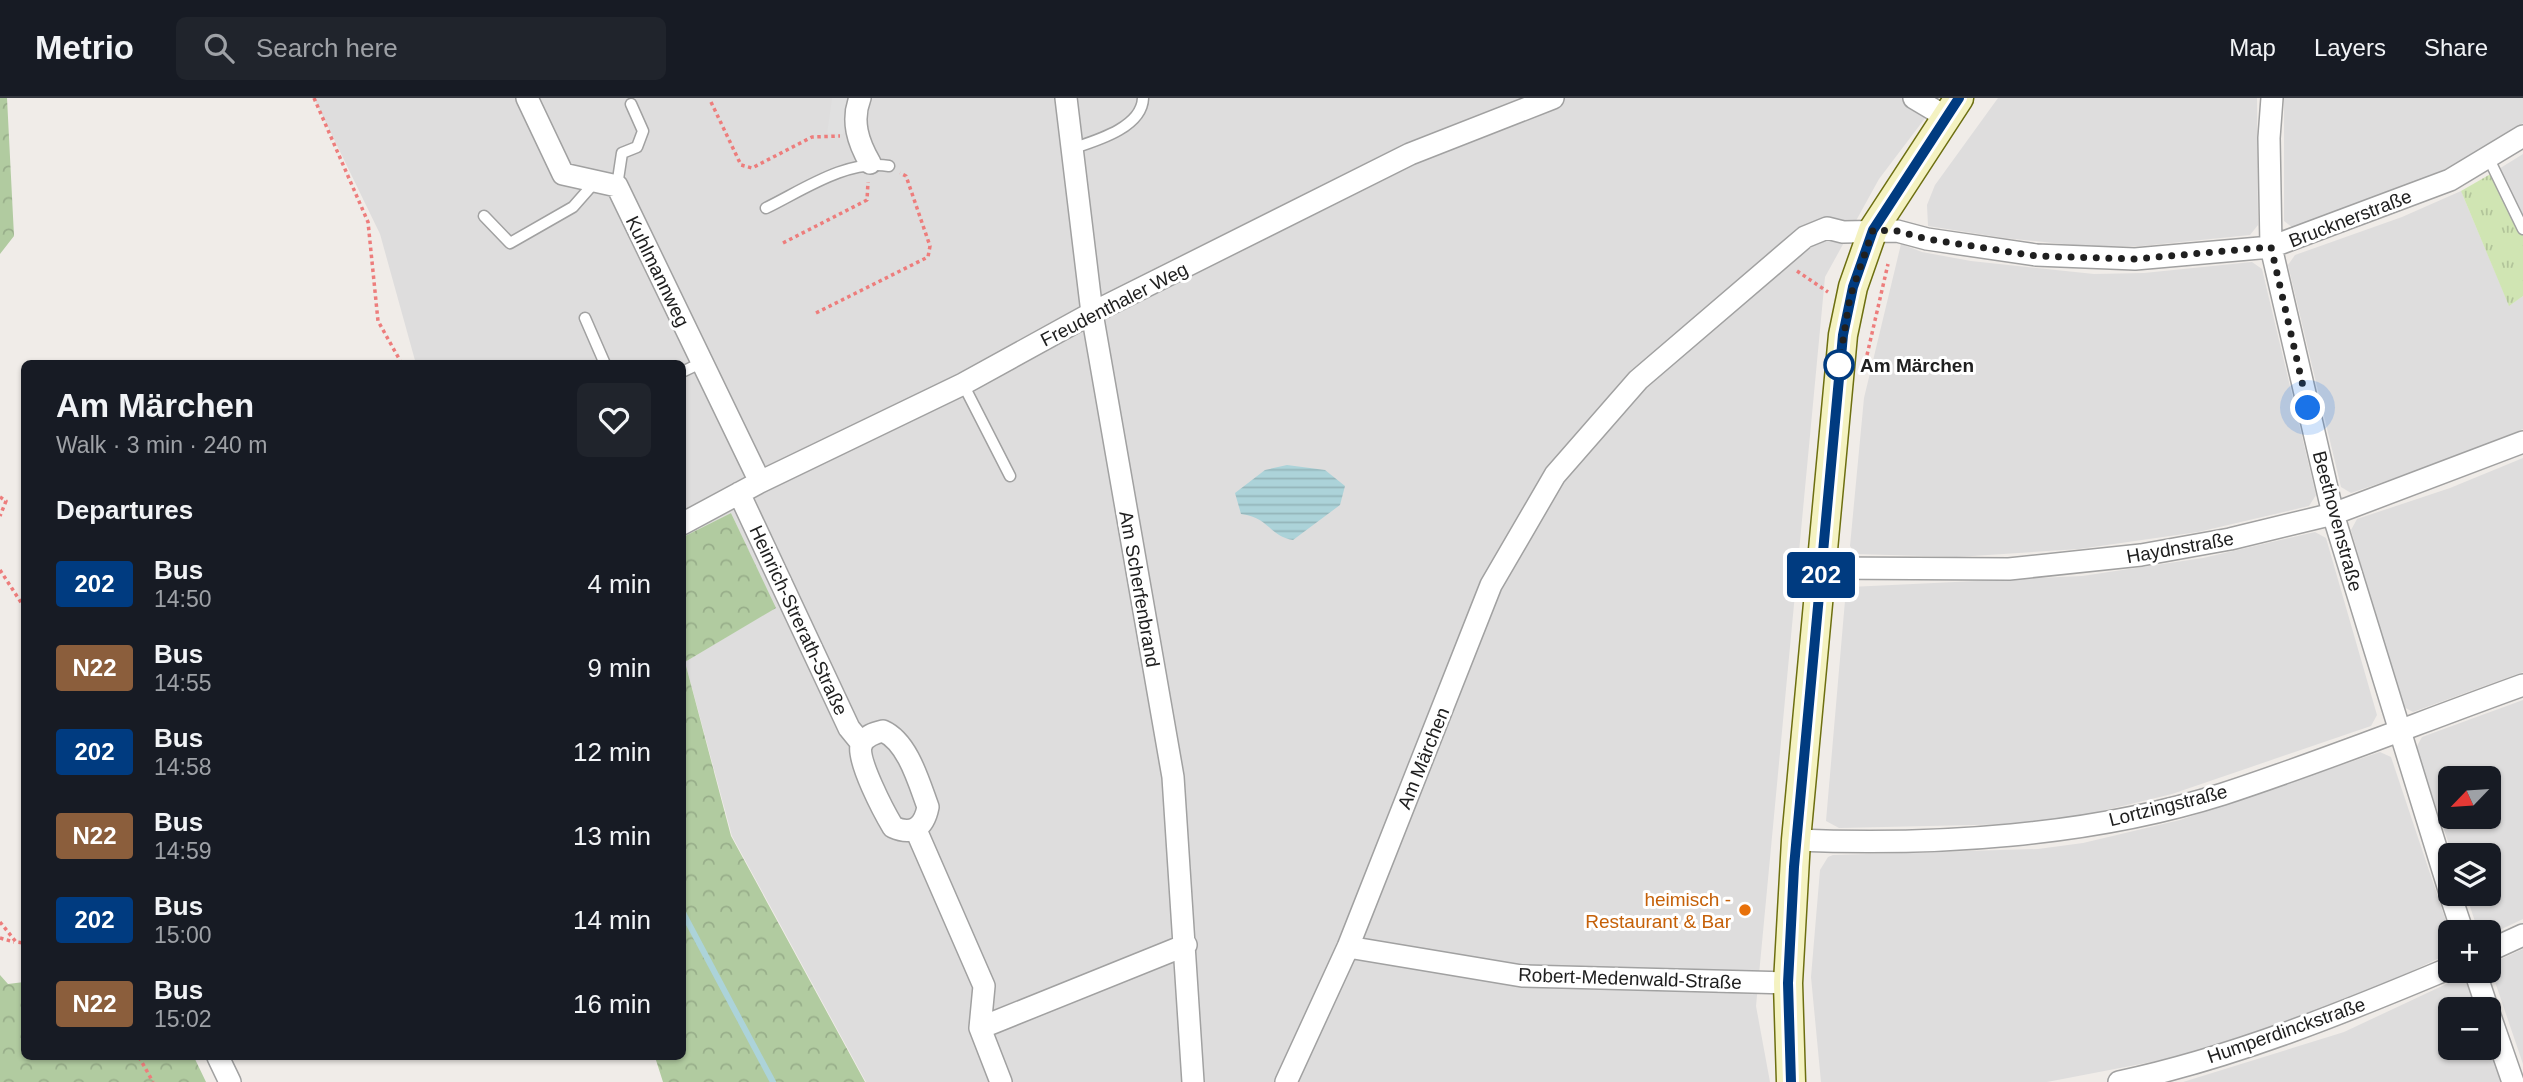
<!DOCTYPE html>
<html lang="en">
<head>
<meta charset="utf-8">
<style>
  body { margin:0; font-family:Helvetica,sans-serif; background:#20242c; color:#f1f3f6; height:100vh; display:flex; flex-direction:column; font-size:26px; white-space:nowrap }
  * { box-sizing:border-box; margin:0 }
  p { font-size:23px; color:#9ea1a6 }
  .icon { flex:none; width:38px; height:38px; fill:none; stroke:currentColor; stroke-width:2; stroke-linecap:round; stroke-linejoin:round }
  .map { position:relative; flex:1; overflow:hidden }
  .panel { position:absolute; left:21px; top:262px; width:665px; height:700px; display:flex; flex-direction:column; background:#171b24; border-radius:10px; box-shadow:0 2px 5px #0004 }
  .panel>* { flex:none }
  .badge { padding:0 14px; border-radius:5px; font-size:24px; line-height:46px }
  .needle { width:46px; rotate:245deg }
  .buttons { position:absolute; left:2438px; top:668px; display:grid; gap:14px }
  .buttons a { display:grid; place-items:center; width:63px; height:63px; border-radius:10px; background:#171b24; box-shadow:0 2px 5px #0004; font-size:35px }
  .you { position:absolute; width:35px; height:35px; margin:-18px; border:5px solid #fff; border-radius:50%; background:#1a73e8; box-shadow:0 0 0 10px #1a73e833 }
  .map>.badge { position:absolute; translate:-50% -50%; box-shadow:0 0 0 4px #fff }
  h2 { padding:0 35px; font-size:26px; line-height:63px }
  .round { display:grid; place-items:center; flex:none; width:74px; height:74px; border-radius:10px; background:#20242c }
  .headline { display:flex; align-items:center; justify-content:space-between; height:119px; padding:0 35px }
  h1 { font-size:33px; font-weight:800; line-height:52px }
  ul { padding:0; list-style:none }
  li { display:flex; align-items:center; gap:21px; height:84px; padding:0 35px }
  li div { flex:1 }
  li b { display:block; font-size:26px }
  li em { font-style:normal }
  li .badge { min-width:77px; font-weight:700; text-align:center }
  header { display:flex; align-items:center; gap:42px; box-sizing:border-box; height:98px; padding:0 35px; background:#171b24; border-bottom:2px solid #363941 }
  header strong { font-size:33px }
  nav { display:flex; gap:38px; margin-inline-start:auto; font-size:24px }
  .search { width:490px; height:63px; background:#20242c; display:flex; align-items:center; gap:18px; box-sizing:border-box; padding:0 24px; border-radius:10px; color:#9ea1a6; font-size:26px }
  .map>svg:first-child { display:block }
  .residential { fill:#dedddd; fill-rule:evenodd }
  .grass { fill:url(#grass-tufts) }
  .forest { fill:url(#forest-crowns) }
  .parking { fill:#e0e0e0 }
  .water { fill:url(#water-rules) }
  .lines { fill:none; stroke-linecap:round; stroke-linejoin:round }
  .stream { stroke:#acd3d9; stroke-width:6 }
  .service-casing { stroke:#a1a1a1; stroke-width:13 }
  .minor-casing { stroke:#a1a1a1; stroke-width:24 }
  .secondary-casing { stroke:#6d6f10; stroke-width:31 }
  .path { stroke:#ed7d7c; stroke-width:3.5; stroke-dasharray:3.5 3.5; stroke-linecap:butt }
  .service { stroke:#fff; stroke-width:10 }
  .minor { stroke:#fff; stroke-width:21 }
  .secondary { stroke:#f4f2c1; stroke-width:28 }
  .line-casing { stroke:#fff; stroke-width:16 }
  .line { stroke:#003b80; stroke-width:10 }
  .walk { stroke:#202020; stroke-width:7; stroke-dasharray:0 12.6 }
  .stop-dot { fill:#fff; stroke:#003b80; stroke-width:3.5 }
  .food-dot { fill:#e8710a; stroke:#fff; stroke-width:2.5 }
  .labels { text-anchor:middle; stroke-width:6; stroke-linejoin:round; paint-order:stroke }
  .street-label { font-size:19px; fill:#202020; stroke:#fff }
  .stop-label { font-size:19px; font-weight:bold; fill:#202020; stroke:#fff; text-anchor:start }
  .food-label { font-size:19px; fill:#c56008; stroke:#fff; text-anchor:end }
</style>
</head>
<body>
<header>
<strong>Metrio</strong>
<div class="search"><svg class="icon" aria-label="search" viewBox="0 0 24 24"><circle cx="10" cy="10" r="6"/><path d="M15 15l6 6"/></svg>Search here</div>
<nav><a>Map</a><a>Layers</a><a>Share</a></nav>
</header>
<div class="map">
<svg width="2523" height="984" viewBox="0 0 2523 984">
  <defs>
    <pattern id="grass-tufts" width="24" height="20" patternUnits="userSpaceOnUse" patternTransform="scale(1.75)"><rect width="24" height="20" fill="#d0e5b3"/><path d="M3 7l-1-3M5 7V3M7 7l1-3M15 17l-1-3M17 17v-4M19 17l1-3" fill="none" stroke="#b2c49a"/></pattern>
    <pattern id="forest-crowns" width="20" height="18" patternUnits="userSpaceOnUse" patternTransform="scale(1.75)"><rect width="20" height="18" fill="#b1cba0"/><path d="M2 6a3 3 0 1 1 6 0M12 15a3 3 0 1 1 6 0" fill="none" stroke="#98ae8a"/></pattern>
    <pattern id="water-rules" width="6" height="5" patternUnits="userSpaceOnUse" patternTransform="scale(1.75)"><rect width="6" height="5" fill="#acd3d9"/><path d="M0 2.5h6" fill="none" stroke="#94b5ba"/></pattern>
  </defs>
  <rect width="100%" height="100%" fill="#f0ece8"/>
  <path class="residential" d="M314,0h1615l6,7 -56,74 -54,98 -69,729 14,76h-904l-134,-246 -47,-174 90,-54 -44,-95 -48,24 -1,-173h-266l-36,-130z
    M1998,0h259l1,127 -8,10 -108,11 -49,1 -89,-9 -76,-12 -1,-21 8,-20z
    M2284,0h239v25l-64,40 -67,29 -99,36 -9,-7z
    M2523,56v79l-29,-61z
    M2461,93l48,114 14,-9v133l-81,33 -91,31 -10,-6 -53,-222 7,-10 107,-38z
    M1901,146l21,8 49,9 123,13 50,-1 108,-11 10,7 54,226 -7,11 -111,26 -119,17 -122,8 -102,-3 -5,-8 14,-148z
    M2523,360v214l-110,40 -11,-6 -51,-176 6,-11 93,-31z
    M2315,434l11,6 51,177 -6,11 -199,68 -91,22 -63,8 -179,4 -13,-7 20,-232 4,-2 232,-11 121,-18z
    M2523,602v219l-34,16 -1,-2 -10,-2 -12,-37h22v-38h-35l-37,-108 6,-11zM2450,681h38v38h-38z
    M2380,654l11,5 59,176 -2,21 -113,53 -163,51 -125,24h-226l-10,-105 9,-107 8,-13 5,-2 205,-6 45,-6 97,-23z
    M2523,851v115l-31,-91 5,-12z
    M2457,881l11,5 8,26h-26v38h38l1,-3 12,37h-318l161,-50z"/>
  <path class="grass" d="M2494,74l29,61v63l-14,10 -48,-115z"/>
  <path class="forest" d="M0,0h7l7,138 -14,18z
    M731,415l45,95 -91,54 46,174 134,246h-202l-8,-25h27l1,-520z
    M0,877l8,9 16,-2v75h170l12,25h-206z"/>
  <path class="parking" d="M832,0h19l-8,36 -16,-1z"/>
  <path class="water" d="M1287,367l38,5 20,16 -5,19 -47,35c-24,-4 -23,-22 -52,-26l-6,-21 30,-23z"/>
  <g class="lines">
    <path class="stream" d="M682,813l91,171"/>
    <defs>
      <path id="service" d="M1071,51c24,-8 71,-21 72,-51
        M2488,59l35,72
        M617,88l5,-33 15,-6 6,-16 -12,-27
        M766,110c37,-18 81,-49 123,-42
        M484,118l26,27 63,-36 22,-25
        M585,220l20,46
        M682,274l21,-10
        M963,286l47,92"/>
      <path id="minor" d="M527,0l36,76 54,12 143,296
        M860,0c-9,23 -2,44 10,65
        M1066,0l26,215 81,464 20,305
        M1914,0l32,19
        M2272,0l-3,40 2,109 62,267 117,379
        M739,395l110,235 13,16
        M682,426l78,-42 203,-98 129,-71 318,-159 143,-56
        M1821,470l188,1 132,-14 89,-16 103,-25 190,-72
        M883,633c25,11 36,52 45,76 -4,20 -15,29 -35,20 -9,-15 -36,-66 -32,-82 4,-9 13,-12 22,-14z
        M916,732l68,156 -4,42 206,-83
        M1796,742c138,6 295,-4 427,-46 101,-33 200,-73 300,-109
        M2450,796l13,39
        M1348,849l174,29 266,7
        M2488,853l35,-16
        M2475,873l13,39
        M2488,912l25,72
        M980,930l21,54
        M218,959l12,25
        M1286,984l62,-135 143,-362 64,-110 83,-95 167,-143 22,-9 16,4 54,-1 30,8 109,16 99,4 136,-12 179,-67 73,-44
        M2119,984c113,-24 224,-69 331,-114"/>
      <path id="secondary" d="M1791,984l-3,-99 8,-143 47,-505 10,-48 20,-57 86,-132"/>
    </defs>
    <use href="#service" class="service-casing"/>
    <use href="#minor" class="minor-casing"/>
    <use href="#secondary" class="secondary-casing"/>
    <path class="path" d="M314,0l54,124 10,99 24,43
      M711,4l30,63 11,3 60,-31 28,-1
      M783,145l84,-43 1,-18
      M1797,173l31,21
      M816,215l112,-56 2,-11 -24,-70 -6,-3
      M1867,257l21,-91
      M0,399l6,4 -6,15
      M0,472l24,37
      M0,824l16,20 8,1
      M0,840l14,4
      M139,959l14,25"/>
    <use href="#service" class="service"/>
    <use href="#minor" class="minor"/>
    <use href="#secondary" class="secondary"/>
  </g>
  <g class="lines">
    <defs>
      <path id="line" d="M1791,984l-3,-99 6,-116 49,-532 10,-48 20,-57 86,-132"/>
    </defs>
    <use href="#line" class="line-casing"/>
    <use href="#line" class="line"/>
    <path class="walk" d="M1839,267l11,-68 23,-67 24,1 30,8 109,17 99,3 136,-12 37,161"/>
  </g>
  <circle class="stop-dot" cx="1839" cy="267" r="14"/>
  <circle class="food-dot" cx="1745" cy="812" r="7"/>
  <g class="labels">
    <g class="street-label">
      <text transform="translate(2350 120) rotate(-21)" y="7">Brucknerstraße</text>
      <text transform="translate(658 173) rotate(64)" y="7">Kuhlmannweg</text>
      <text transform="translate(1114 206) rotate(-27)" y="7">Freudenthaler Weg</text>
      <text transform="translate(2338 423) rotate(75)" y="7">Beethovenstraße</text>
      <text transform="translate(2180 449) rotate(-10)" y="7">Haydnstraße</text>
      <text transform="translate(1140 491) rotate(80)" y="7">Am Scherfenbrand</text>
      <text transform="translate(799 522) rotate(65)" y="7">Heinrich-Strerath-Straße</text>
      <text transform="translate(1423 660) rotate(-68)" y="7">Am Märchen</text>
      <text transform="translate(2168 707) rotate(-14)" y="7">Lortzingstraße</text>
      <text transform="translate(1630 880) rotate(2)" y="7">Robert-Medenwald-Straße</text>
      <text transform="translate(2286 932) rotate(-19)" y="7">Humperdinckstraße</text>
    </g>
    <g class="stop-label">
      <text x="1860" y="274">Am Märchen</text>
    </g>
    <g class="food-label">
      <text x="1731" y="808">heimisch -<tspan x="1731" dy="22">Restaurant &amp; Bar</tspan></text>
    </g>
  </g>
</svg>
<div class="buttons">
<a><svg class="needle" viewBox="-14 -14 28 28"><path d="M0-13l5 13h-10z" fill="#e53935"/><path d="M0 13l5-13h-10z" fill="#9ea1a6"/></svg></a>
<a><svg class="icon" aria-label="layers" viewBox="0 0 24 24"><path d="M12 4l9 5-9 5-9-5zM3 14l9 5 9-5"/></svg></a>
<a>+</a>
<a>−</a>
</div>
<div class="you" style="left:2308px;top:310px"></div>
<b class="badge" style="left:1821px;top:477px;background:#003b80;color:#fff">202</b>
<section class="panel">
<div class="headline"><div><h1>Am Märchen</h1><p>Walk · 3 min · 240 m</p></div><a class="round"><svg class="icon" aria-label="heart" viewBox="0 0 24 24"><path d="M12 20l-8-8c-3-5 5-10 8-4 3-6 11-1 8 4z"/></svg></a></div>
<h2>Departures</h2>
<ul>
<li><span class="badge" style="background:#003b80;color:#fff">202</span><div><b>Bus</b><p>14:50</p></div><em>4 min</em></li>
<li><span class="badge" style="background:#8b5e3c;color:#fff">N22</span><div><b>Bus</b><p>14:55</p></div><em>9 min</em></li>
<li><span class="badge" style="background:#003b80;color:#fff">202</span><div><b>Bus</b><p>14:58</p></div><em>12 min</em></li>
<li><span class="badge" style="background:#8b5e3c;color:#fff">N22</span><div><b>Bus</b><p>14:59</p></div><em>13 min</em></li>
<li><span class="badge" style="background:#003b80;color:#fff">202</span><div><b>Bus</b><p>15:00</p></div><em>14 min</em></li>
<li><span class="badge" style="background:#8b5e3c;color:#fff">N22</span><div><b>Bus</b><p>15:02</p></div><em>16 min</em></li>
</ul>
</section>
</div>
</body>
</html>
